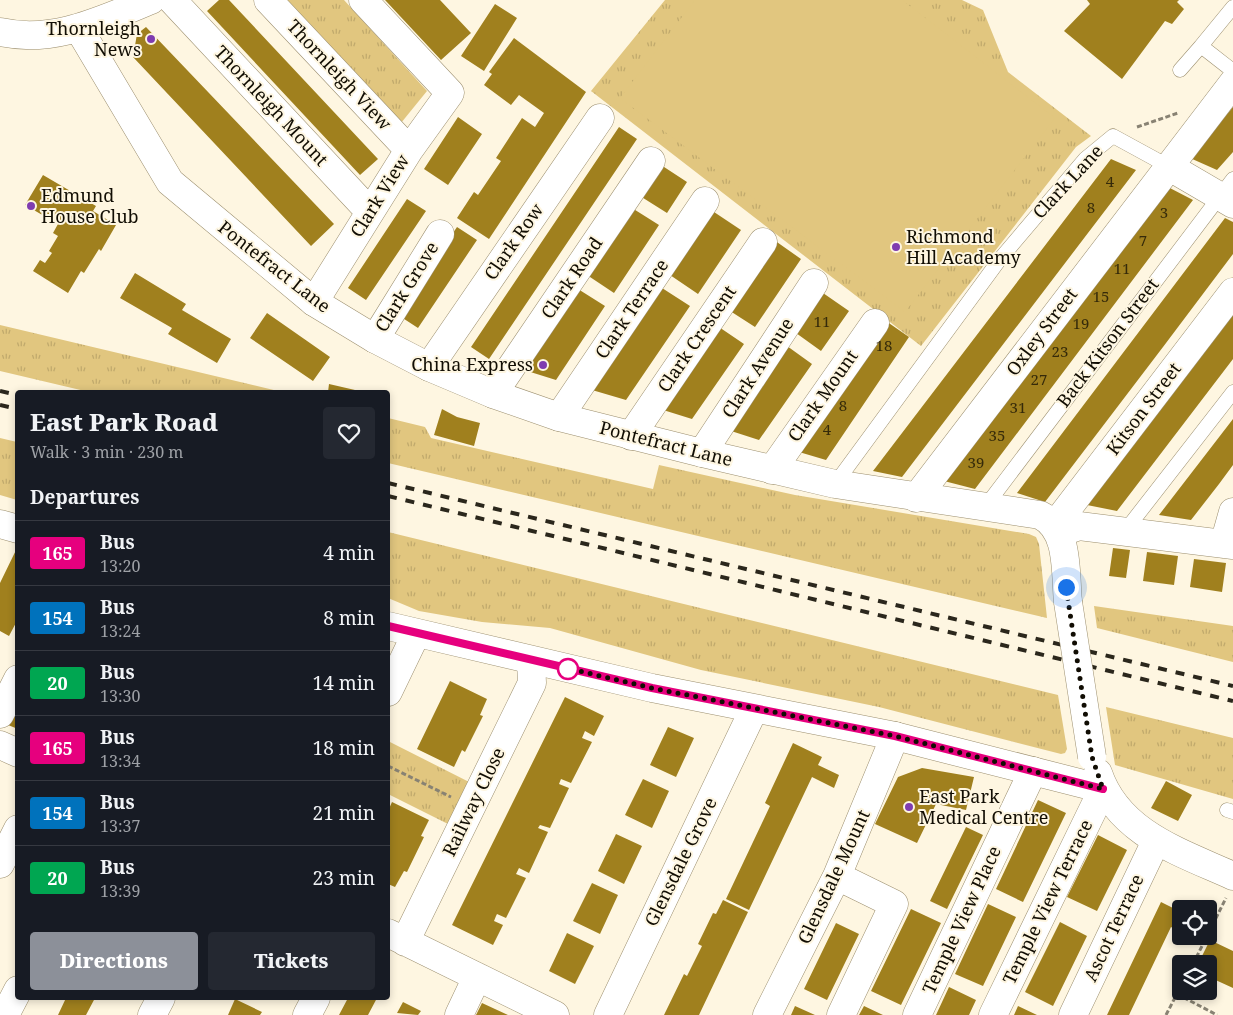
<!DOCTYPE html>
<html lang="en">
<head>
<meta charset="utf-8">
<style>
  body { margin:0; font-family:"Noto Serif",serif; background:#242831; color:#f1f3f6; height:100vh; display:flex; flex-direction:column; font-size:19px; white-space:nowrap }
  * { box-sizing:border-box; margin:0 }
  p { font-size:16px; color:#9ea1a6 }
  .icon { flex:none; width:28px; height:28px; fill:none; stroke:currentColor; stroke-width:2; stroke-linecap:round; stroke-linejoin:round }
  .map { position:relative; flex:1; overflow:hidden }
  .sheet { position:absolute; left:15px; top:390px; width:375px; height:610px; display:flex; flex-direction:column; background:#171b24; border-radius:5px; box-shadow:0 2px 8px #0003 }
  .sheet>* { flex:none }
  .badge { padding:0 10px; border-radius:4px; font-size:18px; line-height:32px }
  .controls { position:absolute; left:1172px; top:900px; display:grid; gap:10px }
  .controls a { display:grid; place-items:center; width:45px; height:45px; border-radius:5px; background:#171b24; box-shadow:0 2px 8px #0003; font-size:25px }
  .you { position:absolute; width:25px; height:25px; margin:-12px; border:4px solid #fff; border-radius:50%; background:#1a73e8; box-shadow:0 0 0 8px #1a73e833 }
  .map>.badge { position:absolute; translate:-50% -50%; box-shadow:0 0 0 2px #fff }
  h2 { padding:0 15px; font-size:19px; line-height:45px }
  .round { display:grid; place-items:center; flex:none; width:52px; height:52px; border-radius:5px; background:#242831 }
  .overview { display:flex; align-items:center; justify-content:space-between; height:85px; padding:0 15px }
  h1 { font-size:24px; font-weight:800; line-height:38px }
  .button { display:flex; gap:10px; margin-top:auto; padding:10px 15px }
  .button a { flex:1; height:58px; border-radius:5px; background:#8c9099; color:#fff; font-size:20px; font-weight:800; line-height:58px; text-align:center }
  .button a+a { background:#242831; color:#f1f3f6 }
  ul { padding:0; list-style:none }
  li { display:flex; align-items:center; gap:15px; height:65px; padding:0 15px; border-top:1px solid #363941 }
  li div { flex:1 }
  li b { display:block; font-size:19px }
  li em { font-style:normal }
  li .badge { min-width:55px; font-weight:700; text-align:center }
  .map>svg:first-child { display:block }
  .grass { fill:url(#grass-tufts) }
  .pitch { fill:#e1c67f }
  .building { fill:#a0801e }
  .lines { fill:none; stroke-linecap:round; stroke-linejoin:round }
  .lane-casing { stroke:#9c8f6f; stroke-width:15 }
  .street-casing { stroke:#9c8f6f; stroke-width:29 }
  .secondary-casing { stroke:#9c8f6f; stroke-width:29 }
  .path { stroke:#888273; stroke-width:3; stroke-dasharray:5 2.5; stroke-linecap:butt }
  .lane { stroke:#fff; stroke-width:14 }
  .street { stroke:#fff; stroke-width:28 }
  .secondary { stroke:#fff; stroke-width:28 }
  .rail { stroke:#2b271c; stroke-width:4; stroke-dasharray:9 9; stroke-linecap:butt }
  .secondary-bridge-casing { stroke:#9c8f6f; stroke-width:29; stroke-linecap:butt }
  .secondary-bridge { stroke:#fff; stroke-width:28 }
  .line-casing { stroke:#fff; stroke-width:11 }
  .line { stroke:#e6007e; stroke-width:8 }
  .walk { stroke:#110d03; stroke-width:5; stroke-dasharray:0 9 }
  .poi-dot { fill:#7f3cb0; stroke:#fef6e1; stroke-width:2 }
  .stop-dot { fill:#fff; stroke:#e6007e; stroke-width:2.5 }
  .labels { text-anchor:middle; stroke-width:4; stroke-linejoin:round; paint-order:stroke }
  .number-label { font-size:15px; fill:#352a0a }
  .poi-label { font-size:18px; fill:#110d03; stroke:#fef6e1; text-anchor:start }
  .street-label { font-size:18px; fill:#110d03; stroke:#fef6e1 }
</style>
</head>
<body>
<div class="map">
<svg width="1233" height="1015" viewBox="0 0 1233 1015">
  <defs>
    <pattern id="grass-tufts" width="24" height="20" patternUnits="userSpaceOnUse" patternTransform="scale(1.25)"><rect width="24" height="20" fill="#e1c67f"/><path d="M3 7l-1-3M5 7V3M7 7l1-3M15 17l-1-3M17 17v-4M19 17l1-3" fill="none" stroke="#c0a96c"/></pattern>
  </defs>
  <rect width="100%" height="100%" fill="#fef6e1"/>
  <path class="grass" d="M286,0h58l83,91 -26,32z
    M665,0h297l21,10 25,62 83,64 -15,11 -155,199 -330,-255z
    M0,325l282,67h-193l-89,-21z
    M388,418l37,9 6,11 222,51 6,-24 136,30 234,39 7,3 3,7 8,74 -659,-155z
    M0,438l17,4v58l-17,-5z
    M388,532l670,163 9,54 -2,4 -4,1 -182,-47 -178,-37 -151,-42 -68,-6 -63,-11 -31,-13z
    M1094,606l139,20v36l-136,-34z
    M1106,707l127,31v61l-118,-34z
    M388,741l93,47 -21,42 -72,-36z"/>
  <path class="pitch" d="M695,0h207l153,118 -150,194 -285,-214z"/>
  <path class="building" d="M219,0h10l149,159 -18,16 -153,-164z
    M385,0h55l31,33 -30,27z
    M1087,0h92l-2,2 7,7 -12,15 -7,-3 -43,58 -58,-48 26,-27z
    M495,4l22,14 -33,53 -23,-15z
    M146,27l188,197 -23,22 -178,-189 4,-23z
    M514,38l72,54 -97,147 -32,-21 17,-26 4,3 23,-34 -5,-3 26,-40 13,9 9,-14 -25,-18 -8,10 -27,-20 8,-11 -3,-2z
    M1233,107v45l-16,18 -27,-12z
    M458,117l24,17 -34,51 -24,-16z
    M619,127l18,12 -148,220 -18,-12z
    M1111,159l25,11 -234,307 -29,-6z
    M661,165l26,17 -20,31 -27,-17z
    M43,175l53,31 -3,5 23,14 -15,26 -2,-2 -15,24 -3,-2 -13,22 -35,-22 7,-11 5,3 7,-10 -3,-2 9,-15 -5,-3 5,-9 -33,-19z
    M1166,186l27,14 -218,289 -31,-8z
    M407,199l19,12 -60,89 -18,-12z
    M632,208l27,17 -45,68 -27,-18z
    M714,212l27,18 -43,64 -28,-19z
    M1225,218l8,4v32l-70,93 -118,155 -28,-9z
    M457,227l20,13 -59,88 -20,-13z
    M774,240l27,19 -46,68 -28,-18z
    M135,273l51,31 -4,6 49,29 -14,24 -49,-29 4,-6 -52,-30z
    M662,288l28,18 -64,94 -34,-10z
    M578,289l27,17 -49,74 -32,-10z
    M823,293l26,18 -28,40 -25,-18z
    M267,313l63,44 -17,24 -63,-43z
    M1233,313v46l-116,152 -30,-6z
    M883,319l26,18 -83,123 -27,-8z
    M716,325l28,19 -52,75 -32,-10z
    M787,346l25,18 -53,76 -31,-10z
    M329,384l26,6v2h-27z
    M442,409l15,8 23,6 -6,23 -40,-11z
    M1233,419v46l-14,19 -28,36 -32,-5z
    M18,546v73l-9,17 -9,-5v-48z
    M1113,548l17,2 -4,28 -17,-2z
    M1147,552l31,4 -4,29 -31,-4z
    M1194,559l32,4 -4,29 -32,-5z
    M450,681l37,18 -7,16 3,1 -18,36 -3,-2 -8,17 -37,-18z
    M565,697l39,19 -10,20 -9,-5 -3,7 10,4 -21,41 -10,-4 -2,5 10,4 -19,40 -10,-3 -2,3 10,4 -19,41 -10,-5 -3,6 10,4 -20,40 -9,-4 -1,2 -2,5 9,4 -10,20 -41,-20z
    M18,705v24l-10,-4z
    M668,727l26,11 -18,39 -26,-12z
    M793,743l29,14 -4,8 21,10 -5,13 -22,-11 -63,133 -23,-11 44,-93 -5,-3z
    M922,768l52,9 -8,33 -30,-6 -19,39 -42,-19 23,-47z
    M643,779l26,12 -17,37 -27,-13z
    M1166,781l26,14 -14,26 -27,-13z
    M1038,800l28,13 -43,89 -27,-13z
    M392,802l37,18 -8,16 3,1 -17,35 -3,-1 -9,16 -7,-3v-73z
    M966,827l17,8 -36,74 -17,-8z
    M616,834l26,12 -18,38 -26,-13z
    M1098,835l29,15 -30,61 -30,-14z
    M592,883l26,12 -18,39 -27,-13z
    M723,900l25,12 -49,103h-35l20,-41 3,2 15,-30 -4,-2 15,-31 3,1z
    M1161,902l20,10v21l-10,-6 -42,88h-22z
    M988,904l28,13 -33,69 -28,-12z
    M911,909l30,14 -40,82 -30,-14z
    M1060,922l27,14 -34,70 -28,-14z
    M836,923l23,11 -32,66 -23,-11z
    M567,933l27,13 -19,38 -26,-13z
    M1210,940l23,11v37l-24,-11v-13h-11z
    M949,987l27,13 -7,15h-33z
    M66,998h29l-9,17h-28z
    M348,998h29l-9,17h-29z
    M235,999l27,13 -2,3h-32z
    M403,1002l18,9 -3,4 -21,-2z
    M482,1003l26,12h-32z
    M795,1006l20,9h-24z
    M864,1006l19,9h-24z
    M1018,1006l19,9h-23z"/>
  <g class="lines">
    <defs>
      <path id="lane" d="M1233,7l-32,39 32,25
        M1180,70l21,-24
        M835,484l165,-225 85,-100 28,-23 55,30
        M985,507l248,-328
        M1125,531l108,-139
        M1227,810l6,2"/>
      <path id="street" d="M172,0l198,212
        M268,0l141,150
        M1168,166l65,38
        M314,302l95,-152 41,-57 -87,-93
        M375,339l65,-105
        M429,367l171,-249
        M493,394l158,-233
        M559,417l146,-216
        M631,436l132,-194
        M702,453l112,-170
        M772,470l103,-147
        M916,498l317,-415
        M1055,525l178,-233
        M1059,533l20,-7 154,19
        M1224,544l9,-32
        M388,692l28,-58
        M0,714l18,-35
        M0,745l18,8
        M0,864l18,-35
        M837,876l57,28 -53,111
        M388,933l167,82
        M405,942l127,-259 -1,-22
        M5,1015l13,-25
        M152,1015l9,-17
        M307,1015l9,-17
        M459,1015l18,-38
        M608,1015l146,-306
        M767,1015l70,-139 58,-140
        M917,1015l116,-244
        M993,1015l110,-226
        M1073,1015l83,-174"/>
      <path id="secondary" d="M79,29l91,153 144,120 61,37 54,28 64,27 66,23 143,36 133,31 205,31c30,14 25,59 28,87
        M0,32c54,12 101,-12 151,-32
        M0,524l18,5
        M388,626l264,62 243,48 208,53
        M1098,773c20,60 82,79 135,103"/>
    </defs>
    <use href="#lane" class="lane-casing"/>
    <use href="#street" class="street-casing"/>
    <use href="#secondary" class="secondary-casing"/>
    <path class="path" d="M1137,127l41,-14
      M388,766l63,31
      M1209,932l17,-34
      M1193,964l14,-28
      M1177,994l40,21
      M1166,1015l15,-29"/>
    <use href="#lane" class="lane"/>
    <use href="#street" class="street"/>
    <use href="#secondary" class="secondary"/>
    <path class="rail" d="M0,391l18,4
      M0,405l18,4
      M388,483l845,203
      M388,496l845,205"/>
    <defs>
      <path id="secondary-bridge" d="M1068,602l24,155"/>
    </defs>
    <use href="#secondary-bridge" class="secondary-bridge-casing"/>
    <use href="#secondary-bridge" class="secondary-bridge"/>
  </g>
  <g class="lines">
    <defs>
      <path id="line" d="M388,626l264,62 243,48 208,53"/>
    </defs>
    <use href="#line" class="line-casing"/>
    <use href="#line" class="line"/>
    <path class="walk" d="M568,669l-2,-1 86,20 243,48 208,53 -11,-32 -26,-170"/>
  </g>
  <g class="poi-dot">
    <circle cx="151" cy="39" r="5"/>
    <circle cx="31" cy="206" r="5"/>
    <circle cx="896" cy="247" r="5"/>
    <circle cx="543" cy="365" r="5"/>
    <circle cx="909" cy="807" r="5"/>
  </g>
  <circle class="stop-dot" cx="568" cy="669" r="10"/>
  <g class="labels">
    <g class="number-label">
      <text x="1110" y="187">4</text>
      <text x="1091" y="213">8</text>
      <text x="1164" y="218">3</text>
      <text x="1143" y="246">7</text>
      <text x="1122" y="274">11</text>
      <text x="1101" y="302">15</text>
      <text x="822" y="327">11</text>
      <text x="1081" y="329">19</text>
      <text x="884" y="351">18</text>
      <text x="1060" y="357">23</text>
      <text x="1039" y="385">27</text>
      <text x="843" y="411">8</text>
      <text x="1018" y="413">31</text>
      <text x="827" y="435">4</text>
      <text x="997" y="441">35</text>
      <text x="976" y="468">39</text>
    </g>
    <g class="poi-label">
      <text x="141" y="35" text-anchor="end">Thornleigh<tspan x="141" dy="21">News</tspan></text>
      <text x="41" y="202">Edmund<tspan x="41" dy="21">House Club</tspan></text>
      <text x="906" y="243">Richmond<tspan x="906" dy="21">Hill Academy</tspan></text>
      <text x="533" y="371" text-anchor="end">China Express</text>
      <text x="919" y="803">East Park<tspan x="919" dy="21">Medical Centre</tspan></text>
    </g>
    <g class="street-label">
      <text transform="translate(339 75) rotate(47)" y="6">Thornleigh View</text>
      <text transform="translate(271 106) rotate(47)" y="6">Thornleigh Mount</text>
      <text transform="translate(1068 182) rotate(-47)" y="6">Clark Lane</text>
      <text transform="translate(380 196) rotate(-58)" y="6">Clark View</text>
      <text transform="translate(514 242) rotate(-55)" y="6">Clark Row</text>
      <text transform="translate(274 267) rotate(38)" y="6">Pontefract Lane</text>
      <text transform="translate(572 278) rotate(-56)" y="6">Clark Road</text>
      <text transform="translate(407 287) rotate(-58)" y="6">Clark Grove</text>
      <text transform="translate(632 309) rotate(-56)" y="6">Clark Terrace</text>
      <text transform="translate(1042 332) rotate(-53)" y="6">Oxley Street</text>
      <text transform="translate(697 339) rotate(-56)" y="6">Clark Crescent</text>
      <text transform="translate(1108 343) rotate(-53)" y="6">Back Kitson Street</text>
      <text transform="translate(758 368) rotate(-57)" y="6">Clark Avenue</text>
      <text transform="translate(823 396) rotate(-55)" y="6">Clark Mount</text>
      <text transform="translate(1144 409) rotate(-53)" y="6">Kitson Street</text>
      <text transform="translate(666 444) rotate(14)" y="6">Pontefract Lane</text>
      <text transform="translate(474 802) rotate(-64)" y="6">Railway Close</text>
      <text transform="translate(681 862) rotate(-64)" y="6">Glensdale Grove</text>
      <text transform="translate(834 877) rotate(-65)" y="6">Glensdale Mount</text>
      <text transform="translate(1048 902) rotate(-64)" y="6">Temple View Terrace</text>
      <text transform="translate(962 920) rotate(-65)" y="6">Temple View Place</text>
      <text transform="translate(1114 928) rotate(-65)" y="6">Ascot Terrace</text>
    </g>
  </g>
</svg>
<div class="controls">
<a><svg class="icon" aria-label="locate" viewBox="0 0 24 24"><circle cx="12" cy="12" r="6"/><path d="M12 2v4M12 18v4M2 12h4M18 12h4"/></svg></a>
<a><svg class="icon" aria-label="layers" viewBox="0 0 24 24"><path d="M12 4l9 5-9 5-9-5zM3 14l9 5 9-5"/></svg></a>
</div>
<div class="you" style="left:1066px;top:587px"></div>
<section class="sheet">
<div class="overview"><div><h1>East Park Road</h1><p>Walk · 3 min · 230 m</p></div><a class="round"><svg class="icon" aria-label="heart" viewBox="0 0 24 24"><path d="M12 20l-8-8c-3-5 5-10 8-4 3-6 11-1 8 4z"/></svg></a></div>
<h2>Departures</h2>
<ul>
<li><span class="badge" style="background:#e6007e;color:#fff">165</span><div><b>Bus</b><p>13:20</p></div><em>4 min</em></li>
<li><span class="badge" style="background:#0072bc;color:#fff">154</span><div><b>Bus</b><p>13:24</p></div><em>8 min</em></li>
<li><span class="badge" style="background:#00a651;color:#fff">20</span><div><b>Bus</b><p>13:30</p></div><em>14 min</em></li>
<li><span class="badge" style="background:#e6007e;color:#fff">165</span><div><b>Bus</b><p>13:34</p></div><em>18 min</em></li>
<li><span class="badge" style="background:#0072bc;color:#fff">154</span><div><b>Bus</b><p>13:37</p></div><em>21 min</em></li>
<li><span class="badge" style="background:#00a651;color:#fff">20</span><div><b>Bus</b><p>13:39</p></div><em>23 min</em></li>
</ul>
<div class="button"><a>Directions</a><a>Tickets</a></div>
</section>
</div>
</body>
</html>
